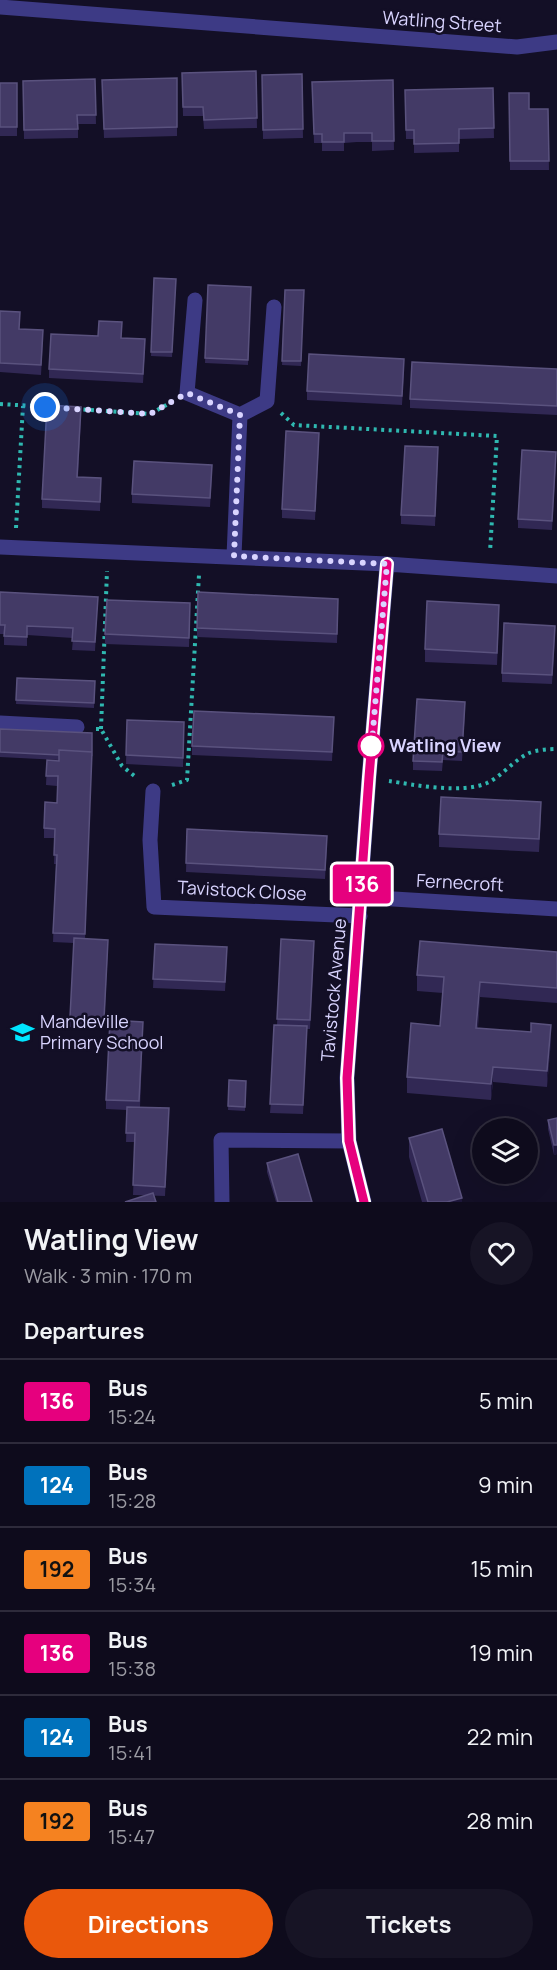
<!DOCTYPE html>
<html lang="en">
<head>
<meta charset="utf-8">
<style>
  body { margin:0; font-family:Manrope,sans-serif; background:#171425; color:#f1f3f6; height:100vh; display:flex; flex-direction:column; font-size:22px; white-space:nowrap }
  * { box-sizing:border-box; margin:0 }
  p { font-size:20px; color:#9b9ba3 }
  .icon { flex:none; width:33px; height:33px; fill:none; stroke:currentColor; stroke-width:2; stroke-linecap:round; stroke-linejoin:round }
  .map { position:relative; height:1202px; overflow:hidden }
  .sheet { display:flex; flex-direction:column; background:#0e0b1c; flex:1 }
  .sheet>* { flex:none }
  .badge { padding:0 12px; border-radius:4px; font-size:21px; line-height:39px }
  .fabs { position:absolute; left:472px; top:1118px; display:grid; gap:12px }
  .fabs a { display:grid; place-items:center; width:66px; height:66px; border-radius:50%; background:#0e0b1c; box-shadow:0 6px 24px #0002,0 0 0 2px #2e2b3b; font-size:30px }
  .you { position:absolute; width:30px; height:30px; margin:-15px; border:4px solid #fff; border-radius:50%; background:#1a73e8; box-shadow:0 0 0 9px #1a73e833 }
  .map>.badge { position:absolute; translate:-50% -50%; box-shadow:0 0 0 3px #fff }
  h2 { padding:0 24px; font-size:22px; line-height:54px }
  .round { display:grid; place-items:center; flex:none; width:63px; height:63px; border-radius:32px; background:#171425 }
  .head { display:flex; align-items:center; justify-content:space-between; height:102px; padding:0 24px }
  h1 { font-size:28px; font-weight:700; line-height:45px }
  .cta { display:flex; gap:12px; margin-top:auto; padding:12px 24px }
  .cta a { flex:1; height:69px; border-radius:36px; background:#ea580c; color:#fff; font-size:24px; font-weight:700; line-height:69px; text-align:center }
  .cta a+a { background:#171425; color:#f1f3f6 }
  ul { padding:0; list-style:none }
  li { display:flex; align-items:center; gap:18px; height:84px; padding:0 24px; border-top:2px solid #2e2b3b }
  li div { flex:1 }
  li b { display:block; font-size:22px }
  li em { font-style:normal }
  li .badge { min-width:66px; font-weight:700; text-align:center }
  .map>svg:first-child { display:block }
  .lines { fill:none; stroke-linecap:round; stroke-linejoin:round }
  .path { stroke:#2fb8b0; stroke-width:4; stroke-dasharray:3 4.5; stroke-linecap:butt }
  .minor { stroke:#3d3a85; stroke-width:15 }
  .wall { fill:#312854 }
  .shaded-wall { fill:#1d163a }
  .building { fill:#433a66; stroke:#5a527e; stroke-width:1.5 }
  .line-casing { stroke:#fff; stroke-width:14 }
  .line { stroke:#e6007e; stroke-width:9 }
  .walk { stroke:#d9d4ff; stroke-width:6; stroke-dasharray:0 10.8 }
  .stop-dot { fill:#fff; stroke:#e6007e; stroke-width:3 }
  .labels { text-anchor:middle; stroke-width:5; stroke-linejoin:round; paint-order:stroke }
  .street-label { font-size:18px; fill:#d9d4ff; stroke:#130f26 }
  .stop-label { font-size:18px; font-weight:bold; fill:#d9d4ff; stroke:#130f26; text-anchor:start }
  .poi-label { font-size:18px; fill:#d9d4ff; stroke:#130f26; text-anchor:start }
</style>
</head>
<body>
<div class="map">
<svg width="557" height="1202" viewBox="0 0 557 1202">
  <rect width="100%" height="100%" fill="#130f26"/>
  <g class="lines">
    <path class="path" d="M0,404l51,3
      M76,409l74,5 20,-11
      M281,413l13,12 203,11 -7,116
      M16,528l7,-122
      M96,729h5l21,37 15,12
      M101,729l6,-158
      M389,781c26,4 72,13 98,2 15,-7 27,-23 42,-30 7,-3 20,-4 28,-4
      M172,785l15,-5 12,-205"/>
    <path class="minor" d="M0,7l517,40 40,-5
      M195,300l-8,93 53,22 -6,141
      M240,415l27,-14 7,-94
      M0,547l387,17 170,12
      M0,723l77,4
      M153,791l-3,49 4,67 206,9
      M361,897l196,12
      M222,1202l-1,-62 128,1
      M364,1202l-15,-61 -2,-63 22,-301 18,-213"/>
  </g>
  <path class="wall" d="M256,71l1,57 -53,1 -1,-13h-20l-1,-43z
    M302,74l1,64 -40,1 -1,-64z
    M177,78v58l-73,2 -2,-58z
    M95,79l1,45h-18v14l-54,1 -1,-58z
    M393,80l1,70 -22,1v-9h-15l-13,1v8h-22v-8h-8l-2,-61z
    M0,83h17v53h-17z
    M493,88l1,50 -35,1v13l-45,1v-14h-8l-1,-49z
    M509,93l20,16h19l1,61h-39z
    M154,278l22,1 -4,78 -21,-1z
    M208,285l43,2 -3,78 -43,-2z
    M285,290h19l-3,76 -19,-1z
    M0,311l19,18 24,10 -2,36 -41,-3z
    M122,338l23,10 -2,35 -94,-5v-9z
    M404,369l-2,36 -95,-5v-9z
    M557,369v46l-147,-7v-9z
    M81,416l-3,61 23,1 -1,33 -58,-3v-9z
    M319,442l-4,78 -33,-2v-9z
    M438,456l-3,70 -34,-2v-9z
    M556,461l-4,69 -34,-2v-9z
    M212,474l-2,33 -78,-4v-9z
    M0,592l98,5 -3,54 -23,-1 1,-12 -46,-3v11l-23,-1v-11h-4z
    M338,608l-1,35 -140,-6v-9z
    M190,613l-1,34 -84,-3v-10z
    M499,617l-2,48 -72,-3v-13z
    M555,635l-3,49 -50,-2v-9z
    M17,678l78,3 -1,27 -78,-4z
    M465,711l-3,50 -19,-1 -1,11 -29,-1v-9z
    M334,717l-2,44 -140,-6v-9z
    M127,720l57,2 -1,45 -57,-3z
    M0,729l92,4 -7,206 23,10 -4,79 -34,-1 4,-84 -21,-1 3,-78h-2l1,-26h-11v-10l13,-25v-17l-11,-1 1,-25 12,1v-1l-59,-3z
    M541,815l-2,37 -100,-5v-13z
    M187,829l140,16 -2,34 -139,-7z
    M281,939l33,11 -4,79h-3l-4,85 -33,-1 7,-88z
    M155,944l72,12 -2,35 -72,-3z
    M557,952v51l-77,-6 -2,31 73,12 -4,47 -54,-5 -2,18 -84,-7v-16l33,-51 3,-33 -26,-2v-16z
    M143,1031l-3,76 29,11 -4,78 -32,-1 2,-53h-9l1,-32 -21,-1v-9z
    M229,1080l17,1 -1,30 -17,-1z
    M557,1118v36l-3,1 -6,-26v-9z
    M409,1138l53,64h-40l-13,-45z
    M267,1163l45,39h-36l-9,-30z"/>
  <path class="shaded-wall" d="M480,982v15l-4,46v-15z
    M551,1025v15l-4,47v-16z
    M493,1067v15l-2,18v-16z
    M554,1145h3v9l-3,1z
    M462,1198v4h-15z"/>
  <path class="building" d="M256,71l1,47 -53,2 -1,-13h-20l-1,-34z
    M302,74l1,55 -40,1 -1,-55z
    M177,78v49l-73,2 -2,-49z
    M95,79l1,36h-19l1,14 -54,1 -1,-49z
    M393,80l1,61h-22v-8h-28v9h-22v-8h-8l-2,-52z
    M0,83h17v44h-17z
    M493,88l1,40 -35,1v14l-45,1v-14h-8l-1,-40z
    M509,93h20v16h19l1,52h-39z
    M154,278l22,1 -4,73h-21z
    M208,285l43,2 -3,73 -43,-2z
    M285,290h19l-3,71h-19z
    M0,311l20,1 -1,17 24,1 -2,35 -41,-2z
    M99,321l23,1 -1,16 24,1 -2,35 -94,-5 2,-35 47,2z
    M309,354l95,5 -2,37 -95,-5z
    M412,362l145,7v37l-147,-7z
    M47,405l34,2 -4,70 24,1 -1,24 -58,-3z
    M286,431l33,2 -4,78 -33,-2z
    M405,446l33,1 -3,69 -34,-1z
    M522,450l34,2 -4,69 -34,-2z
    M134,461l78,4 -2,33 -78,-4z
    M0,592l98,5 -3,45 -23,-1 1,-13 -46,-2v11l-23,-1 1,-11h-5z
    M198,592l140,7 -1,35 -140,-6z
    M107,600l83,3 -1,35 -84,-4z
    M427,601l72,4 -2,48 -72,-4z
    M504,623l51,3 -3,49 -50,-2z
    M17,678l78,3 -1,22 -78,-3z
    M417,699l48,3 -3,50 -19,-1 -1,11 -29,-1z
    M194,711l140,6 -2,35 -140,-6z
    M127,720l57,2 -1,36 -57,-3z
    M0,729l92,4v23v-4l-33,-2v5l-59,-3z
    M59,750l33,2 -7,182 -32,-1 4,-78h-3l1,-26 -11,-1 1,-26 12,1 1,-27h-12l1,-16 12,1z
    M441,797l100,5 -2,37 -100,-5z
    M187,829l140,7 -2,34 -139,-7z
    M74,938l34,2 -4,79 -34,-2z
    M281,939l33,2 -4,79 -33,-1z
    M420,941l137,11v36l-77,-6 -4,46 55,4v-9l20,2 -4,46 -54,-4 -2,17 -84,-7 4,-54 29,3 4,-49 -27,-2z
    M155,944l72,3 -2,35 -72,-3z
    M110,1020l33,2 -4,79 -33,-1z
    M274,1025l33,1 -4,79 -33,-1z
    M229,1080l17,1 -1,26 -17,-1z
    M127,1107l42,1 -4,79 -32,-2 2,-52h-9z
    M557,1118v27h-3l-6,-25z
    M442,1129l20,69 -15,4h-19l-19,-64z
    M298,1154l14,48h-34l-11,-39z
    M153,1193l3,9h-31z"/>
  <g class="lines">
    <defs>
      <path id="line" d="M364,1202l-15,-61 -2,-63 22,-301 18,-213"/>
    </defs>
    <use href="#line" class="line-casing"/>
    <use href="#line" class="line"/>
    <path class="walk" d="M45,407l105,7 37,-21 53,22 -6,141 153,8 -16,190v-8"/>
  </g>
  <defs>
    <symbol id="school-bare" viewBox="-9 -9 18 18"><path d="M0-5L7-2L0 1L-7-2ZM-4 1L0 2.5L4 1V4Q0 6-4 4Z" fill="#00e5ff" stroke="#130f26" stroke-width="2.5" paint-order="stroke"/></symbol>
  </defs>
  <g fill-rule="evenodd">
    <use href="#school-bare" x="6" y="1016" width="33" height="33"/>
  </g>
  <circle class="stop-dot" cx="371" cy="746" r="12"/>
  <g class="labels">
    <g class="street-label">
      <text transform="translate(442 22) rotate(4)" y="6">Watling Street</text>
      <text transform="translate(460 883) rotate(3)" y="6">Fernecroft</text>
      <text transform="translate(242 891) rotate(3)" y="6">Tavistock Close</text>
      <text transform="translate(334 990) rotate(-85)" y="6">Tavistock Avenue</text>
    </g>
    <g class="stop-label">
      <text x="389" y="752">Watling View</text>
    </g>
    <g class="poi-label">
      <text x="40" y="1028">Mandeville<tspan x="40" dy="21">Primary School</tspan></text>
    </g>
  </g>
</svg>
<div class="fabs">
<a><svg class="icon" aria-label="layers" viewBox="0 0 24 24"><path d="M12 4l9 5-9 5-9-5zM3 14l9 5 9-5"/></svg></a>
</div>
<div class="you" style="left:45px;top:407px"></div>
<b class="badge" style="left:362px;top:884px;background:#e6007e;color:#fff">136</b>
</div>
<section class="sheet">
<div class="head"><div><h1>Watling View</h1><p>Walk · 3 min · 170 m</p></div><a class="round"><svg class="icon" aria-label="heart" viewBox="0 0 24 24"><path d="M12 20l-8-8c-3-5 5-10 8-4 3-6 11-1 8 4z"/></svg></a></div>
<h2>Departures</h2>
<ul>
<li><span class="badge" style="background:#e6007e;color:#fff">136</span><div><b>Bus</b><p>15:24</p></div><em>5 min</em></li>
<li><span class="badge" style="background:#0072bc;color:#fff">124</span><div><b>Bus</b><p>15:28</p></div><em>9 min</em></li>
<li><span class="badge" style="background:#f58220;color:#111">192</span><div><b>Bus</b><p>15:34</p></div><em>15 min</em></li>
<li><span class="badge" style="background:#e6007e;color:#fff">136</span><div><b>Bus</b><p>15:38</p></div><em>19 min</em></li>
<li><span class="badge" style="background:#0072bc;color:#fff">124</span><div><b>Bus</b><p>15:41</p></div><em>22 min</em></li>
<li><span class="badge" style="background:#f58220;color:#111">192</span><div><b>Bus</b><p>15:47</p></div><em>28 min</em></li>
</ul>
<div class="cta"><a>Directions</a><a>Tickets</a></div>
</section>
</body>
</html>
